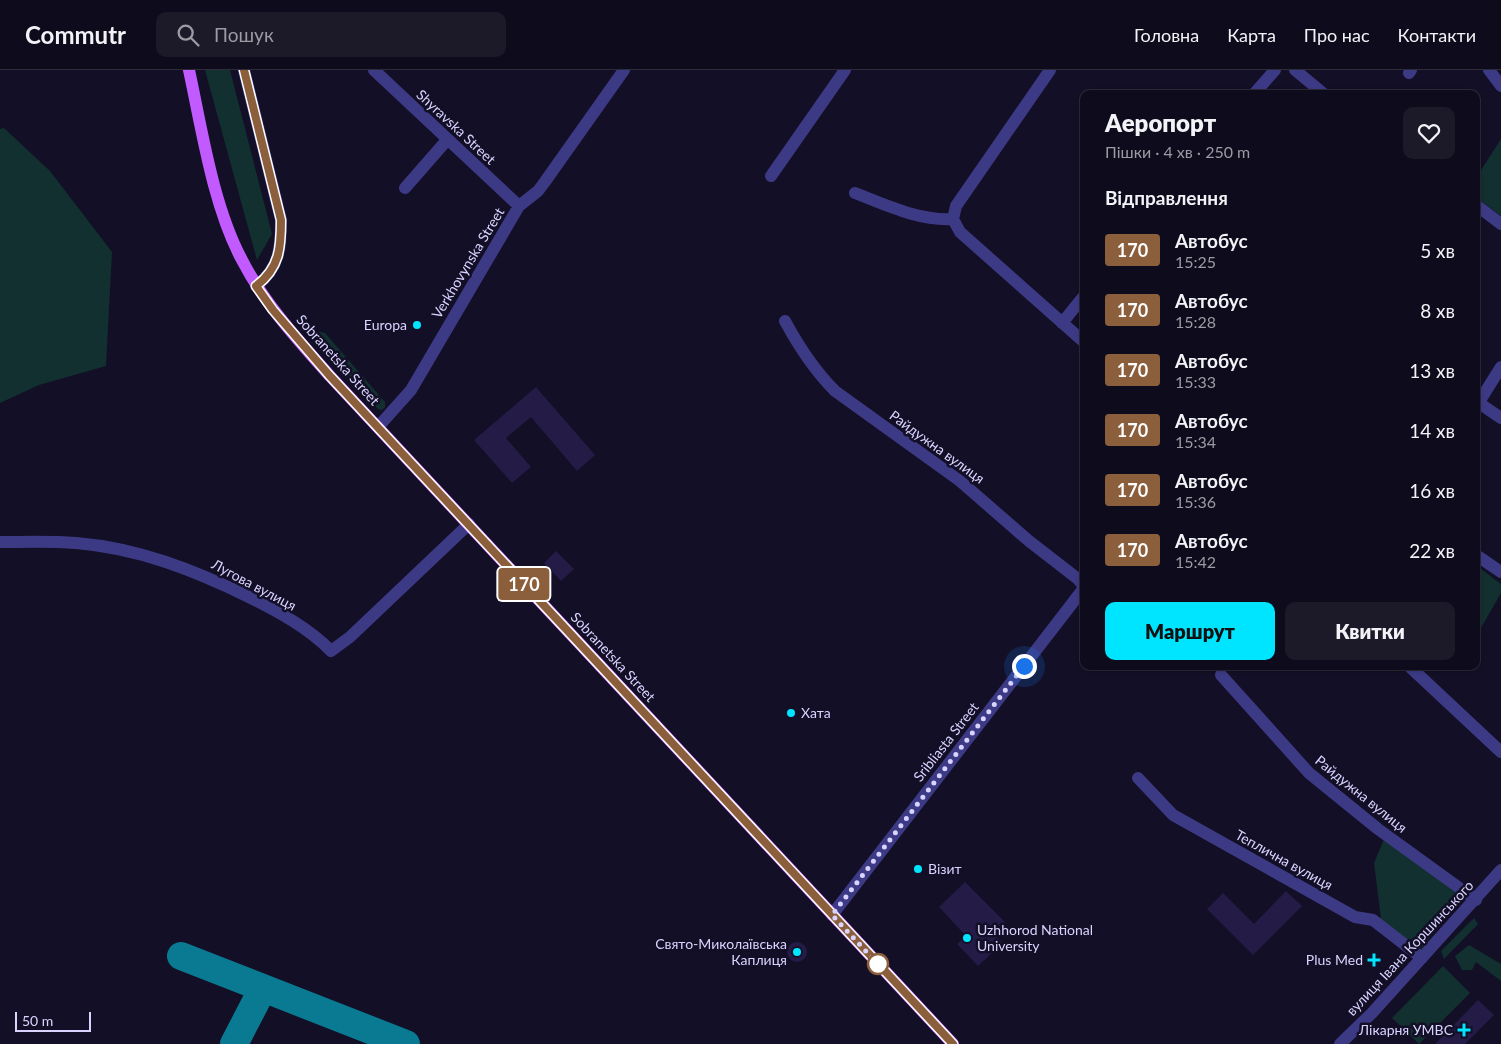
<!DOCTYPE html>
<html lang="uk">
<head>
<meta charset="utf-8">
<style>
  body { margin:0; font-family:Lato,sans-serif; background:#1c1929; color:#f1f3f6; height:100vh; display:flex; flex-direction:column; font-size:19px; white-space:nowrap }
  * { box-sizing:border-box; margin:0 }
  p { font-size:16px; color:#9b9ba3 }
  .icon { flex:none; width:28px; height:28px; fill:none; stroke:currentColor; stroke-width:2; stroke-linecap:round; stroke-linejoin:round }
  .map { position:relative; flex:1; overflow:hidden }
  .drawer { position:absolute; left:1080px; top:20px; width:400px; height:580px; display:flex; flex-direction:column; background:#0e0b1c; border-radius:10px; box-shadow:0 1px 4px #0004,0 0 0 1px #2e2b3b }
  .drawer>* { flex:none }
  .badge { padding:0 10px; border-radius:4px; font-size:18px; line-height:32px }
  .scale { position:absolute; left:15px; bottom:12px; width:76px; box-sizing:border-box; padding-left:5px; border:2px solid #d9d4ff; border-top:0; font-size:14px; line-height:18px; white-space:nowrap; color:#d9d4ff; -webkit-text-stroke:4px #130f26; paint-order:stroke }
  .you { position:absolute; width:25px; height:25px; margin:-12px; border:4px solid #fff; border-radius:50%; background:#1a73e8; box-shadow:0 0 0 8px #1a73e833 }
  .map>.badge { position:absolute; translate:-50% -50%; box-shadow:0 0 0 2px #fff }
  h2 { padding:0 25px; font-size:19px; line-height:45px }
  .round { display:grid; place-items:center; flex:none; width:52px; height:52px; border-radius:10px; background:#1c1929 }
  .head { display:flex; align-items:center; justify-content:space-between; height:85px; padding:0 25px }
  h1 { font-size:24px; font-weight:800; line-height:38px }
  .button { display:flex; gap:10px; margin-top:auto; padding:10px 25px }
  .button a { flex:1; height:58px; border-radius:10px; background:#00e5ff; color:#111; font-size:20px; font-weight:800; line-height:58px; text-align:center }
  .button a+a { background:#1c1929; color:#f1f3f6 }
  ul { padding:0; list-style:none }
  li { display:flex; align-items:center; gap:15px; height:60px; padding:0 25px }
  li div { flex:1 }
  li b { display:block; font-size:19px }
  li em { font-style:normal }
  li .badge { min-width:55px; font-weight:700; text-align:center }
  header { display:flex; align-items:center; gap:30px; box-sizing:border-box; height:70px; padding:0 25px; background:#0e0b1c; border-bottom:1px solid #2e2b3b }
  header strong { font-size:24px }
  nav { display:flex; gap:28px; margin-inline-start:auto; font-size:18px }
  .search { width:350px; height:45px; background:#1c1929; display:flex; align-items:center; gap:12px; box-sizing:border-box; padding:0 18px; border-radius:10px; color:#9b9ba3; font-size:19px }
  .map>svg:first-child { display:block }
  .green { fill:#12302f }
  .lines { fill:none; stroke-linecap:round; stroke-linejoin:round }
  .taxiway { stroke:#0a7a92; stroke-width:28 }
  .building { fill:#241b47 }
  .minor { stroke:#3d3a85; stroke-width:12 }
  .major { stroke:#c25bff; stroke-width:12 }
  .line-casing { stroke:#fff; stroke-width:11 }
  .line { stroke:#8b5e3c; stroke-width:8 }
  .walk { stroke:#d9d4ff; stroke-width:5; stroke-dasharray:0 9 }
  .poi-dot { fill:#00e5ff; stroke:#130f26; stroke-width:2 }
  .stop-dot { fill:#fff; stroke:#8b5e3c; stroke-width:2.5 }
  .labels { text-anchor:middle; stroke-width:5; stroke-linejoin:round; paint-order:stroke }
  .street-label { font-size:14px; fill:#d9d4ff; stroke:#130f26 }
  .poi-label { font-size:14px; fill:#d9d4ff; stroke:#130f26; text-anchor:end }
</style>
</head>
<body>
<header>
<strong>Commutr</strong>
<div class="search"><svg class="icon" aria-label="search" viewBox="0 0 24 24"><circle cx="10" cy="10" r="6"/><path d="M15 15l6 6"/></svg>Пошук</div>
<nav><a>Головна</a><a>Карта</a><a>Про нас</a><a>Контакти</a></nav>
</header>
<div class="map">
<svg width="1501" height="974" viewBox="0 0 1501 974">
  <rect width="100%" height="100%" fill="#130f26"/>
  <path class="green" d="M205,0h25l42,164 -15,26z
    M4,58l46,43 62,81 -6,114 -67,19 -39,18v-274z
    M1501,69v77l-25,-19v-19z
    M317,261l8,2 60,69v5l-3,3 -4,-1 -64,-69 -1,-5z
    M1476,495l25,19v9l-24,42z
    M1384,769l79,59 -43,52 -39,-31 -7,-56z
    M1474,848l4,6 -34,35 -3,-8z
    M1469,875l32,19v17l-25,-19 -4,8h-10l-7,-14z
    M1443,896l27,27 -51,51 -27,-26z"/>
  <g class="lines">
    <path class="taxiway" d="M181,886l225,88
      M234,974l29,-56"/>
  </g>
  <path class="building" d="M536,317l59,68 -18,16 -46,-54 -25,21 25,29 -19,16 -38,-43z
    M556,481l18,18 -13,12 -17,-18z
    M965,812l41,41 -12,11 9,9 -25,23 -21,-22 9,-8 -27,-29z
    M1286,821l16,15 -49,49 -46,-46 16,-16 31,31z
    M787 882a10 10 0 1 1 20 0a10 10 0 1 1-20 0Z
    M1478,930l16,15 -29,29h-30z"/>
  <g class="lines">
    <path class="minor" d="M244,0l37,150c0,27 -1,48 -25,66
      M374,0l145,136
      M1295,0l29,24
      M1489,0l12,16
      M1409,3l2,-3
      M1254,24l21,-24
      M771,106l74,-106
      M405,118l42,-48
      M855,123c31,12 64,28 98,26l7,13 124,110
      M1476,135l25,19
      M953,149l3,-13 94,-136
      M785,251c14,26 29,49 50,70l125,90 69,60 49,38 6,8
      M1062,253l22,-27
      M1476,331l25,17
      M1479,332l22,-35
      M378,357l33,-37 108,-184 19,-15 6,-8 80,-113
      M0,472c25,0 51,-1 76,1 62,5 118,27 173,54 28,14 60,31 82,54l19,-14 119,-113
      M1476,485l25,17
      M1409,596l92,86
      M1221,605l88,98 69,56 98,71
      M1138,708l35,37 182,102 18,3 49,38
      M832,845l252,-327
      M1340,974l32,-31 129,-143"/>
    <path class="major" d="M189,0c13,60 24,136 53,190 22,43 55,79 87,115l624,669"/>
  </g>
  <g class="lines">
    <defs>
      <path id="line" d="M244,0l37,150c0,27 -1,48 -25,66l17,24 56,65 624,669"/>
    </defs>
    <use href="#line" class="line-casing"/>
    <use href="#line" class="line"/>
    <path class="walk" d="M878,894l-46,-49 192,-249"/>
  </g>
  <g class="poi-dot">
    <circle cx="417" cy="255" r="5"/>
    <circle cx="791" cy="643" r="5"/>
    <circle cx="918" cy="799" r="5"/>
    <circle cx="967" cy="868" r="5"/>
    <circle cx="797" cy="882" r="5"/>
    <path d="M1371.5 882.5h5v5h5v5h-5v5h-5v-5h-5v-5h5z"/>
    <path d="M1461.5 952.5h5v5h5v5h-5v5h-5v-5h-5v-5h5z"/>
  </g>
  <circle class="stop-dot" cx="878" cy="894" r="10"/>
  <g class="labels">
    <g class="street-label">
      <text transform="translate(456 57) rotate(43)" y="5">Shyravska Street</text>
      <text transform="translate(468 193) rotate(-59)" y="5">Verkhovynska Street</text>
      <text transform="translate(338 290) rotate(48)" y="5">Sobranetska Street</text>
      <text transform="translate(937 377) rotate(36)" y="5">Райдужна вулиця</text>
      <text transform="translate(254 515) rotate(28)" y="5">Лугова вулиця</text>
      <text transform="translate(613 587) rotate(47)" y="5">Sobranetska Street</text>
      <text transform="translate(946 672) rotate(-52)" y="5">Sribliasta Street</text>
      <text transform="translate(1361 724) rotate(39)" y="5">Райдужна вулиця</text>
      <text transform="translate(1284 790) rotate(29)" y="5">Теплична вулиця</text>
      <text transform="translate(1410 878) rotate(-47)" y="5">вулиця Івана Коршинського</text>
    </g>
    <g class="poi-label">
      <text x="407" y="260">Europa</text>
      <text x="801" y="648" text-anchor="start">Хата</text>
      <text x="928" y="804" text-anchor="start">Візит</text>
      <text x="977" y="865" text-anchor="start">Uzhhorod National<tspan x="977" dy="16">University</tspan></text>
      <text x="787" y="879">Свято-Миколаївська<tspan x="787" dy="16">Каплиця</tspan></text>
      <text x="1363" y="895">Plus Med</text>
      <text x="1453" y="965">Лікарня УМВС</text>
    </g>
  </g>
</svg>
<div class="scale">50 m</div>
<div class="you" style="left:1024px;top:596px"></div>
<b class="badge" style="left:524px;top:514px;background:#8b5e3c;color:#fff">170</b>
<section class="drawer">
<div class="head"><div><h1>Аеропорт</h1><p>Пішки · 4 хв · 250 m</p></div><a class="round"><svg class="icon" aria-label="heart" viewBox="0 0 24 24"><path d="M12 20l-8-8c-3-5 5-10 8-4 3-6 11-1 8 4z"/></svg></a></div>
<h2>Відправлення</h2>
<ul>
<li><span class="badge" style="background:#8b5e3c;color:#fff">170</span><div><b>Автобус</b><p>15:25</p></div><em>5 хв</em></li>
<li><span class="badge" style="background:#8b5e3c;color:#fff">170</span><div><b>Автобус</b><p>15:28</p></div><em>8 хв</em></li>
<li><span class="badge" style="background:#8b5e3c;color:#fff">170</span><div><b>Автобус</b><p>15:33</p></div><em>13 хв</em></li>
<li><span class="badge" style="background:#8b5e3c;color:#fff">170</span><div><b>Автобус</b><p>15:34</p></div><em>14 хв</em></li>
<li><span class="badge" style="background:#8b5e3c;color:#fff">170</span><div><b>Автобус</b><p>15:36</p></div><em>16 хв</em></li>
<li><span class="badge" style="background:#8b5e3c;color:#fff">170</span><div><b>Автобус</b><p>15:42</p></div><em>22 хв</em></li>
</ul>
<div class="button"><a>Маршрут</a><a>Квитки</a></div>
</section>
</div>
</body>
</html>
